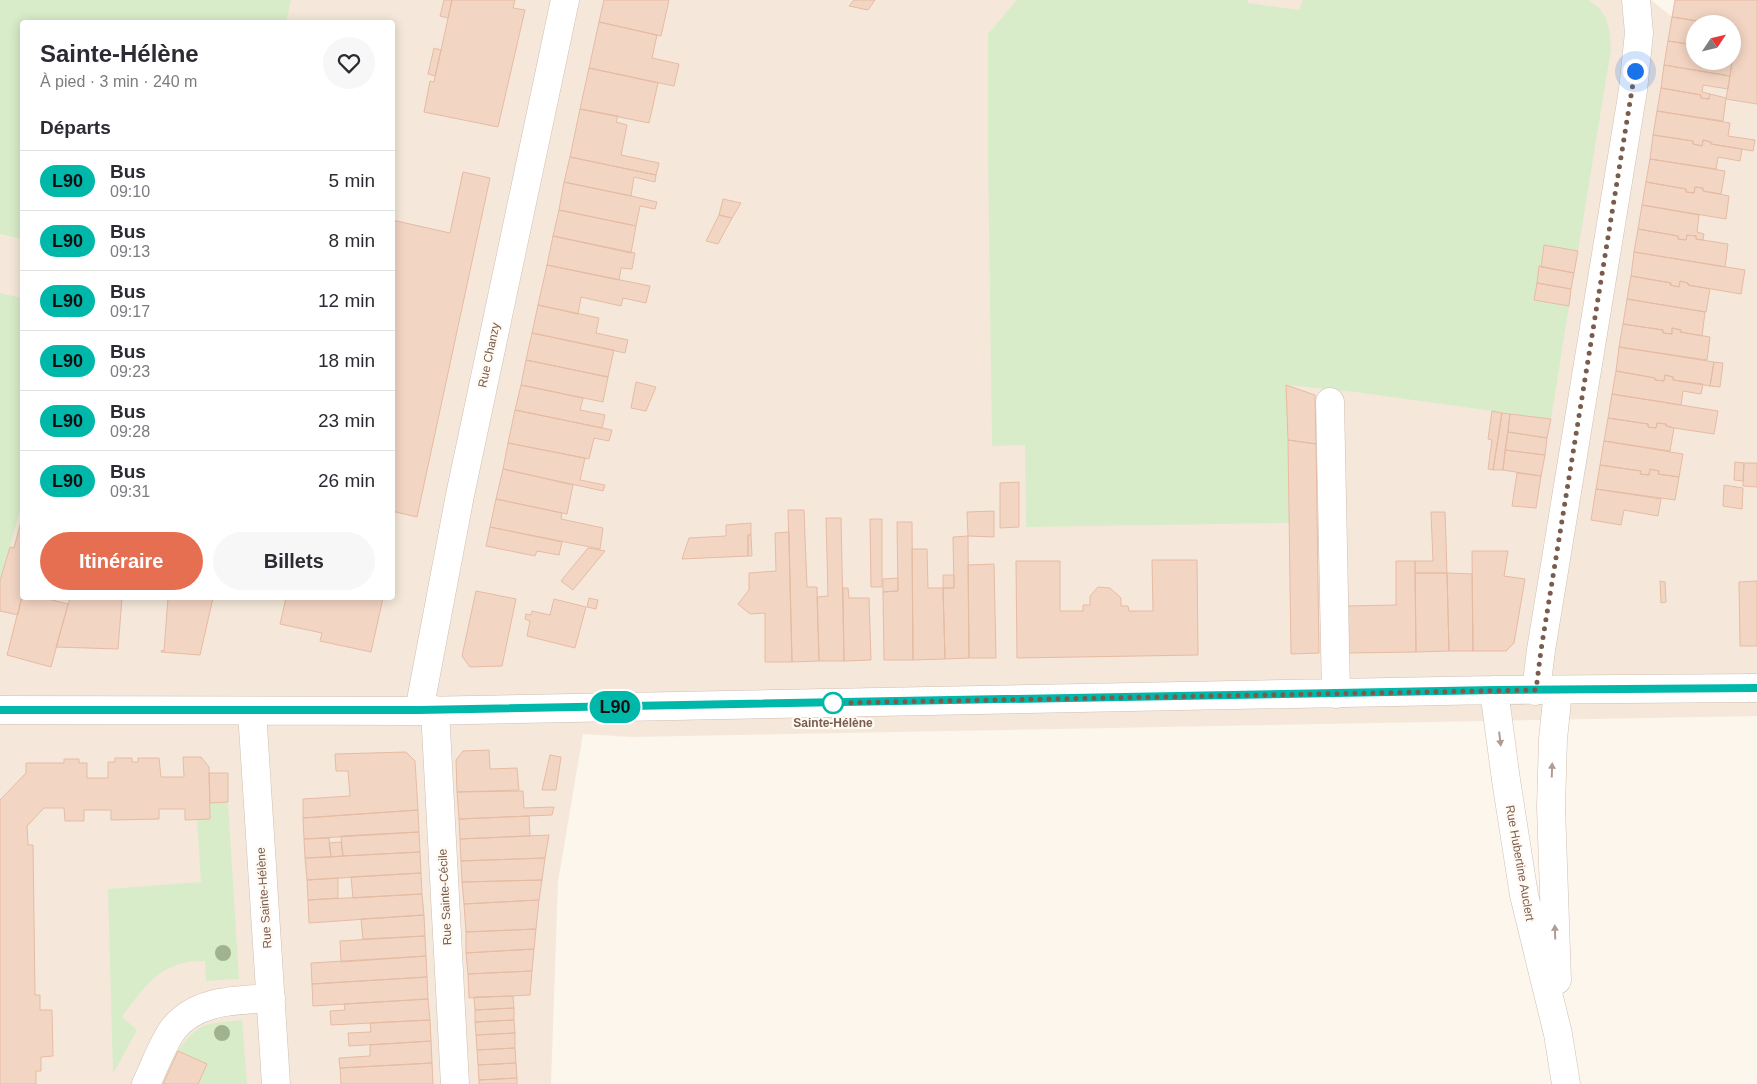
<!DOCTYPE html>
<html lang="fr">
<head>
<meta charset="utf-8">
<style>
  body { margin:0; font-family:Arial,sans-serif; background:#f7f7f7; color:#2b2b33; height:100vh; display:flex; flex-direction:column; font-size:19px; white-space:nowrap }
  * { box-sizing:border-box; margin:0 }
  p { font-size:16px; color:#7c7c81 }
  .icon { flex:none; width:28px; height:28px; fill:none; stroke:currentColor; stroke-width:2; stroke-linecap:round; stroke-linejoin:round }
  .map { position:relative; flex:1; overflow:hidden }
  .side { position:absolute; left:20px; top:20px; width:375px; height:580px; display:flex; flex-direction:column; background:#fff; border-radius:5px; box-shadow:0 2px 12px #0003 }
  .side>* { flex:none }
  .badge { padding:0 10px; border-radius:16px; font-size:18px; line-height:32px }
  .needle { width:32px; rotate:55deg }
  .controls { position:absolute; left:1686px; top:15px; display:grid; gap:10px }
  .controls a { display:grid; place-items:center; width:55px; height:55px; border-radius:50%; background:#fff; box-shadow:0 2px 12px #0003; font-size:25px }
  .you { position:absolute; width:25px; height:25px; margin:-12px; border:4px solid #fff; border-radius:50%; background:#1a73e8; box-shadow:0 0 0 8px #1a73e833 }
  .map>.badge { position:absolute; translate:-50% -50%; box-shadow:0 0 0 2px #fff }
  h2 { padding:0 20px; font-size:19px; line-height:45px }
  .round { display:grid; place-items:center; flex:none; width:52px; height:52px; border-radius:26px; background:#f7f7f7 }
  .headline { display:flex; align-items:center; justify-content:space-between; height:85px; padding:0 20px }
  h1 { font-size:24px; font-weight:600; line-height:38px }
  .primary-button { display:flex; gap:10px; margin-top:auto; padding:10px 20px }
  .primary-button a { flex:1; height:58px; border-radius:30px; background:#e76f51; color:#fff; font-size:20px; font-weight:600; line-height:58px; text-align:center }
  .primary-button a+a { background:#f7f7f7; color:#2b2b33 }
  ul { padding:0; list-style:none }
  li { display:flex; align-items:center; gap:15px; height:60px; padding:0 20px; border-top:1px solid #e1e1e2 }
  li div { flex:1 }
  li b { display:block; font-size:19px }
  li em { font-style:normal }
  li .badge { min-width:55px; font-weight:700; text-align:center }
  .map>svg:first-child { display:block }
  .residential { fill:#f5e8da; fill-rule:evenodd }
  .green { fill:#d8ecc9 }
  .building { fill:#f3d5c3; stroke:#e6bba3 }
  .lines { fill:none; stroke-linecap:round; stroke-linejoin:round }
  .minor-casing { stroke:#d1beb0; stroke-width:29 }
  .minor { stroke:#fff; stroke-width:28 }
  .tree { fill:#a0b28e }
  .oneway { fill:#af9d94 }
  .line-casing { stroke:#fff; stroke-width:11 }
  .line { stroke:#00b8aa; stroke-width:8 }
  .walk { stroke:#7a5c4d; stroke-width:5; stroke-dasharray:0 9 }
  .stop-dot { fill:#fff; stroke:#00b8aa; stroke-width:2.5 }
  .labels { text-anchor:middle; stroke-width:4.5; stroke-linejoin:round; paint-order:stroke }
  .street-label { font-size:12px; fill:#7a5c4d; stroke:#fffaf3 }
  .stop-label { font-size:12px; font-weight:bold; fill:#7a5c4d; stroke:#fffaf3 }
</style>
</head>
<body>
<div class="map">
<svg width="1757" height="1084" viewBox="0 0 1757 1084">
  <rect width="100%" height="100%" fill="#fdf6ec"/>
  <path class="residential" d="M0,0h1651l21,17 42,7h-19v37h37l-6,38 31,5v612l-1126,21 -48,-3 -25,148 -7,202h-551zM22,22h370v576h-370z"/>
  <path class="green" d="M0,0h291l-5,22h-264v217l-22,-5z
    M1017,0h230l1,3 51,7 4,-10h285c21,13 21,25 23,49l-33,202 -34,-6 -10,55 35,6 -18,113 -196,-27 -68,-7 2,138 -263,4 -1,-82 -33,1 -4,-293v-119z
    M0,293l22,5v205l-22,78z
    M228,802l11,177 -33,2 -1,-20c-43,-1 -60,24 -83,56l15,13 -24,44 -5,-185 93,-7 -4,-63h13v-16z
    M242,1020l5,64h-49l9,-20 -29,-13c22,-31 29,-27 64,-31z"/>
  <path class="building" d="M444,0h8l-4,18 -8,-2z
    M452,0h63l-2,8 12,2 -27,117 -74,-15 6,-31 4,1z
    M604,0h65l-8,36 -62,-14z
    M854,0h21l-7,10 -19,-4z
    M1675,0h82v104l-31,-5 9,-54h-3v-21h-17l-43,-7z
    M1672,17l40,6v1h-17v21l-27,-4z
    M599,22l58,13 -5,23 27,6 -5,22 -85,-18z
    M1668,41l27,4v16h37l-2,15 -66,-11z
    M434,48l7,2 -6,26 -7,-2z
    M1664,65l66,11 -2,13 -25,-4 -1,7 8,2 -1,5 -8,-1v-3l-40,-7z
    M589,68l69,15 -9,40 -69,-14z
    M1661,88l40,7v3l8,1 1,-5 16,4 -3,23 -66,-10z
    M580,109l38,7 -2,6 11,3 -6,30 38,8 -3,12 -86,-18z
    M1657,111l73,12 -2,13 27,4 -2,11 -42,-7v-2l-8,-2 -1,6 -9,-2v-3l-40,-6z
    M1653,135l40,6v3l9,2 1,-6 8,2v2l31,5 -2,12 -22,-4 -2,12 -66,-10z
    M570,157l86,18 -1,7 -21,-5 -3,19 -67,-14z
    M1650,159l75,12 -4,23 -18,-3v-3l-8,-1 -1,6 -8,-1v-3l-40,-7z
    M463,172l27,6 -73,339 -25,-6v-291l58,13z
    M564,182l67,14 26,6 -2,7 -15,-3 -4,20 -77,-16z
    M1646,182l40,7v3l8,1 1,-6 8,1v3l26,5 -3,23 -84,-14z
    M723,199l18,4 -9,15 -13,-3z
    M1642,205l57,10 -2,17 7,2 -1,6 -7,-1v-3l-9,-1 -1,5 -8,-1v-3l-40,-7z
    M559,210l77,16 -5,27 -78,-17z
    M719,215l13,3 -14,26 -12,-3z
    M1638,229l40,7v3l8,1 1,-5 9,1v3l32,5 -3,23 -91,-15z
    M553,236l82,17 -3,16 -11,-1 -2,12 -72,-15z
    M1544,245l34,6 -4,22 -33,-6z
    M1634,252l111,18 -4,24 -53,-9v-2l-8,-2 -1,6 -9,-2 1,-2 -40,-7z
    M547,265l103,21 -4,17 -23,-5 -2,8 -40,-9 -3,17 -40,-9z
    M1539,266l35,7 -3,16 -34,-6z
    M1631,276l40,7 -1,2 9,2 1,-6 8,2v2l22,4 -4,23 -79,-13z
    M1537,283l34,6 -2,17 -35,-6z
    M1627,299l78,13 -3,24 -22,-4 1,-2 -9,-2v6l-9,-1v-3l-40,-6z
    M538,305l61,13 -3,15 32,7 -3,13 -93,-20z
    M1623,324l40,6v3l9,1v-6l9,2 -1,2 30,5 -3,23 -88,-13z
    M532,333l82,17 -6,27 -82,-17z
    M1619,347l95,15 -4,24 -37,-6v-3l-8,-2 -1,6 -9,-1v-2l-39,-7z
    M526,360l82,17 -5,25 -82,-17z
    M1714,362l9,1 -3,24 -10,-1z
    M1616,371l39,7v2l9,1 1,-6 8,2v3l30,4 -2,10 -18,-3 -2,14 -69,-11z
    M636,382l20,5 -10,24 -15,-3z
    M521,385l62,13 -3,12 25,5 -3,13 -87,-18z
    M1286,385l29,10 1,49 -28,-4z
    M1612,394l106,17 -4,23 -40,-6 -8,-2v-2l-9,-1 -1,5 -8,-1v-3l-40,-6z
    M515,410l97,20 -3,11 -15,-3 -5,21 -81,-16z
    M1492,411l10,2 -9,57 -5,-1 4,-29 -4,-1z
    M1502,413l8,1 -7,56h-10z
    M1510,414l41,5 -4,19 -39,-6z
    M1608,418l40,6v3l8,1 1,-5 9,1v2l8,2 -4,23 -66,-10z
    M1508,432l39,6 -2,17 -40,-5z
    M1288,440l28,4 3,209 -28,1z
    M1604,441l79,13 -4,23 -21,-3 1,-3 -9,-2 -1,6 -9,-1 1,-3 -41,-6z
    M508,443l77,15 -5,22 25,5 -2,6 -100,-22z
    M1505,450l40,5 -4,21 -38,-6z
    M1735,462l9,1 -1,18 -9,-1z
    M1744,463h13v24l-14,-1z
    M1600,465l41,6 -1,3 9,1 1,-6 9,2 -1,3 21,3 -4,23 -79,-11z
    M503,469l70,16 -6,29 -71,-15z
    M1517,473l24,3 -5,32 -24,-2z
    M1019,482v45l-19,1v-45z
    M1724,485l19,3 -1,21 -19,-3z
    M1596,489l65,10 -3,17 -34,-6 -3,15 -30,-5z
    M496,499l66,14 -1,6 42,9 -3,21 -110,-22z
    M788,510h16l3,77h10l2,74 -27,1z
    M994,511v26l-26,-1 -1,-24z
    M1431,512h14l2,61h-32v-12h18z
    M22,518v78l-4,19 -18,-4v-30l10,-34 4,1z
    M826,518h15l3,143h-25l-2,-64 11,-1z
    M870,519h12v68h-11z
    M897,522h15l1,138h-29l-1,-68 15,-1z
    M751,523v12h-3v21l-66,3 7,-21 37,-2v-11z
    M490,527l72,15 -3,13 -22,-4 -2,5 -49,-10z
    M789,532l3,130h-27v-49l-15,1 -12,-10 11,-14v-17l27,-2 -1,-38z
    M748,535h3l1,21h-4z
    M968,536l1,122 -24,1 -2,-71h11l-1,-51z
    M588,548l17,3 -32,39 -12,-9z
    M912,549h15l1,39h15l2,71 -32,1z
    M1472,551h36l-4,25 21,3 -11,64 -8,8h-33z
    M1152,560h45l1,95 -181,3 -1,-97h44v50h23v-6h7v-9l8,-9 12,1 11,10v8h7l1,5h24z
    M1396,561h19l1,91 -68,1 -1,-47 49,-1z
    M994,564l2,94h-27l-1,-93z
    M1415,573h32l2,78 -33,1z
    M1447,573l25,1 1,77h-24z
    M943,575h11v13h-11z
    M898,578v13l-15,1v-13z
    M1660,581l5,1 1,20 -5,1z
    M1757,581v65h-17l-1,-64z
    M843,588h5l1,10h20l2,62 -27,1z
    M476,591l40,8 -14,67 -32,1 -8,-11z
    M22,596v2h22l24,6 -17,63 -44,-12z
    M70,598h52l-4,51 -62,-2z
    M168,598h45l-13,57 -39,-3 1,-2 2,1z
    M286,598h97l-12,54 -51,-11 2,-8 -42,-9z
    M589,598l9,2 -2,9 -9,-2z
    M554,599l32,8 -11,41 -48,-12 3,-15 -5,-2 1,-5 5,1 1,-4 18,4z
    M489,750l1,19 27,-1 2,22 -62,2 -1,-32 7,-9z
    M406,752l9,9 3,49 -115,8v-19l47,-3 -2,-25h-12l-1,-17z
    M550,755l11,2 -5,33h-14z
    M183,757h18l8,10 1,52 -25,1v-11h-26v10l-48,1v-10h-27v11h-19l-1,-13h-20l-17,18 1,19h5l2,150h5v15h12l1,46 -12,1v14h-5v13h-36v-284l26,-27v-10h38v-4h15v4h8v15h21v-16h7v-4h17v4h6v-4h21l2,19h23z
    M209,773h19v29l-18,1z
    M523,791l1,17 30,-1 -2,8 -93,4 -2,-27z
    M418,810l1,22 -115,7 -1,-21z
    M529,816l1,20 -70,3 -1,-20z
    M419,832l1,20 -77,4 -2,-20z
    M549,835l-4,23 -84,3 -1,-22z
    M329,838l2,19 -26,1 -1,-19z
    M341,842l2,14 -12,1 -2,-14z
    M420,852l1,21 -114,7 -2,-22z
    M545,858l-3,22 -80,2 -1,-21z
    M421,873l1,21 -69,4 -2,-21z
    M338,878v20l-30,2 -1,-20z
    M542,880l-3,20 -75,4 -2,-22z
    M422,894l2,21 -115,8 -1,-23z
    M539,900l-3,29 -70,3 -2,-28z
    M424,915l1,21 -62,3 -2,-20z
    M536,929l-2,20 -68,4v-21z
    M425,936l1,20 -85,6 -1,-21z
    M534,949l-2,22 -64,3 -2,-21z
    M426,956l1,21 -115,7 -1,-21z
    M532,971l-2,24 -61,3 -1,-24z
    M427,977l1,22 -115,7 -1,-22z
    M513,996l1,12 -39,2 -1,-13z
    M428,999l2,21 -99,5 -1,-14 15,-1 -1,-6z
    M514,1008v12l-39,2v-12z
    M430,1020l1,21 -82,5 -1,-13 23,-1 -1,-9z
    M514,1020l1,13 -39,2 -1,-13z
    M515,1033v15l-38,2 -1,-15z
    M431,1041l1,22 -92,5 -1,-10 31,-2v-11z
    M515,1048l1,15 -38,2 -1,-15z
    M178,1051l29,13 -9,20h-35z
    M432,1063l1,21h-92l-1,-16z
    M516,1063l1,15 -38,2 -1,-15z
    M517,1078v6h-38v-4z"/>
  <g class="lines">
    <defs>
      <path id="minor" d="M1330,402l6,292
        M1494,690l12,90 18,115 34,139 8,50
        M1536,691l5,-41 92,-560 6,-57 -3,-33
        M0,710l419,1 1075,-21 263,-2
        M435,710l20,374
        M252,711l24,373
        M419,711l41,-216 105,-495
        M1557,980l-6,-173 2,-68 5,-48
        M146,1084c9,-18 16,-40 28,-56 24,-29 62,-27 97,-30"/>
    </defs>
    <use href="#minor" class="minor-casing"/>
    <use href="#minor" class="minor"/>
  </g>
  <g class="tree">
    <circle cx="223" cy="953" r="8"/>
    <circle cx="222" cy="1033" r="8"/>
  </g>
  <defs><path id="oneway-solid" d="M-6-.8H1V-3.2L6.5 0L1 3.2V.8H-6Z" transform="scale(1.25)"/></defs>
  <g class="oneway">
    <use href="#oneway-solid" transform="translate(1500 739) rotate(83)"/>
    <use href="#oneway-solid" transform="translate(1552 770) rotate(-88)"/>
    <use href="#oneway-solid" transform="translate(1555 932) rotate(-92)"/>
  </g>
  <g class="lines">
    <defs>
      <path id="line" d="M0,710h419l1075,-20 263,-2"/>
    </defs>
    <use href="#line" class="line-casing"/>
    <use href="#line" class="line"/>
    <path class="walk" d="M833,703l703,-13 5,-40 94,-579"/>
  </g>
  <circle class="stop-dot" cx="833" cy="703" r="10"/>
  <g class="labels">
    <g class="street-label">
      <text transform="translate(489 355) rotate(-78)" y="4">Rue Chanzy</text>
      <text transform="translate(1520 863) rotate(80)" y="4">Rue Hubertine Auclert</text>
      <text transform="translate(445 897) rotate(-93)" y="4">Rue Sainte-Cécile</text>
      <text transform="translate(264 898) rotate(-94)" y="4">Rue Sainte-Hélène</text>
    </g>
    <g class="stop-label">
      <text x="833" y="727">Sainte-Hélène</text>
    </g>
  </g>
</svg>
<div class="controls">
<a><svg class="needle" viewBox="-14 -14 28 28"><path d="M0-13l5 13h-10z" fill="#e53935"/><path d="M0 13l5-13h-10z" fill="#7c7c81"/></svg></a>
</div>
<div class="you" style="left:1635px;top:71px"></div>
<b class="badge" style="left:615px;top:707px;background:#00b8aa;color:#111">L90</b>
<section class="side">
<div class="headline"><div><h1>Sainte-Hélène</h1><p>À pied · 3 min · 240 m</p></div><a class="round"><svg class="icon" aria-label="heart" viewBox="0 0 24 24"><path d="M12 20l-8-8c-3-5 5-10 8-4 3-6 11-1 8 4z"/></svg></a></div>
<h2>Départs</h2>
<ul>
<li><span class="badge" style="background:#00b8aa;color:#111">L90</span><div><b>Bus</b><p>09:10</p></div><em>5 min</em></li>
<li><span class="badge" style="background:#00b8aa;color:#111">L90</span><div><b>Bus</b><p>09:13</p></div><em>8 min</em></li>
<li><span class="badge" style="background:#00b8aa;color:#111">L90</span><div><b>Bus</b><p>09:17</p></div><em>12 min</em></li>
<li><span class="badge" style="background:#00b8aa;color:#111">L90</span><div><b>Bus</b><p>09:23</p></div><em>18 min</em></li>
<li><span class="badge" style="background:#00b8aa;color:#111">L90</span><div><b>Bus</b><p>09:28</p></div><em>23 min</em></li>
<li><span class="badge" style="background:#00b8aa;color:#111">L90</span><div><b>Bus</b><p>09:31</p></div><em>26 min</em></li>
</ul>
<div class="primary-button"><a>Itinéraire</a><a>Billets</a></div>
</section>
</div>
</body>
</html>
